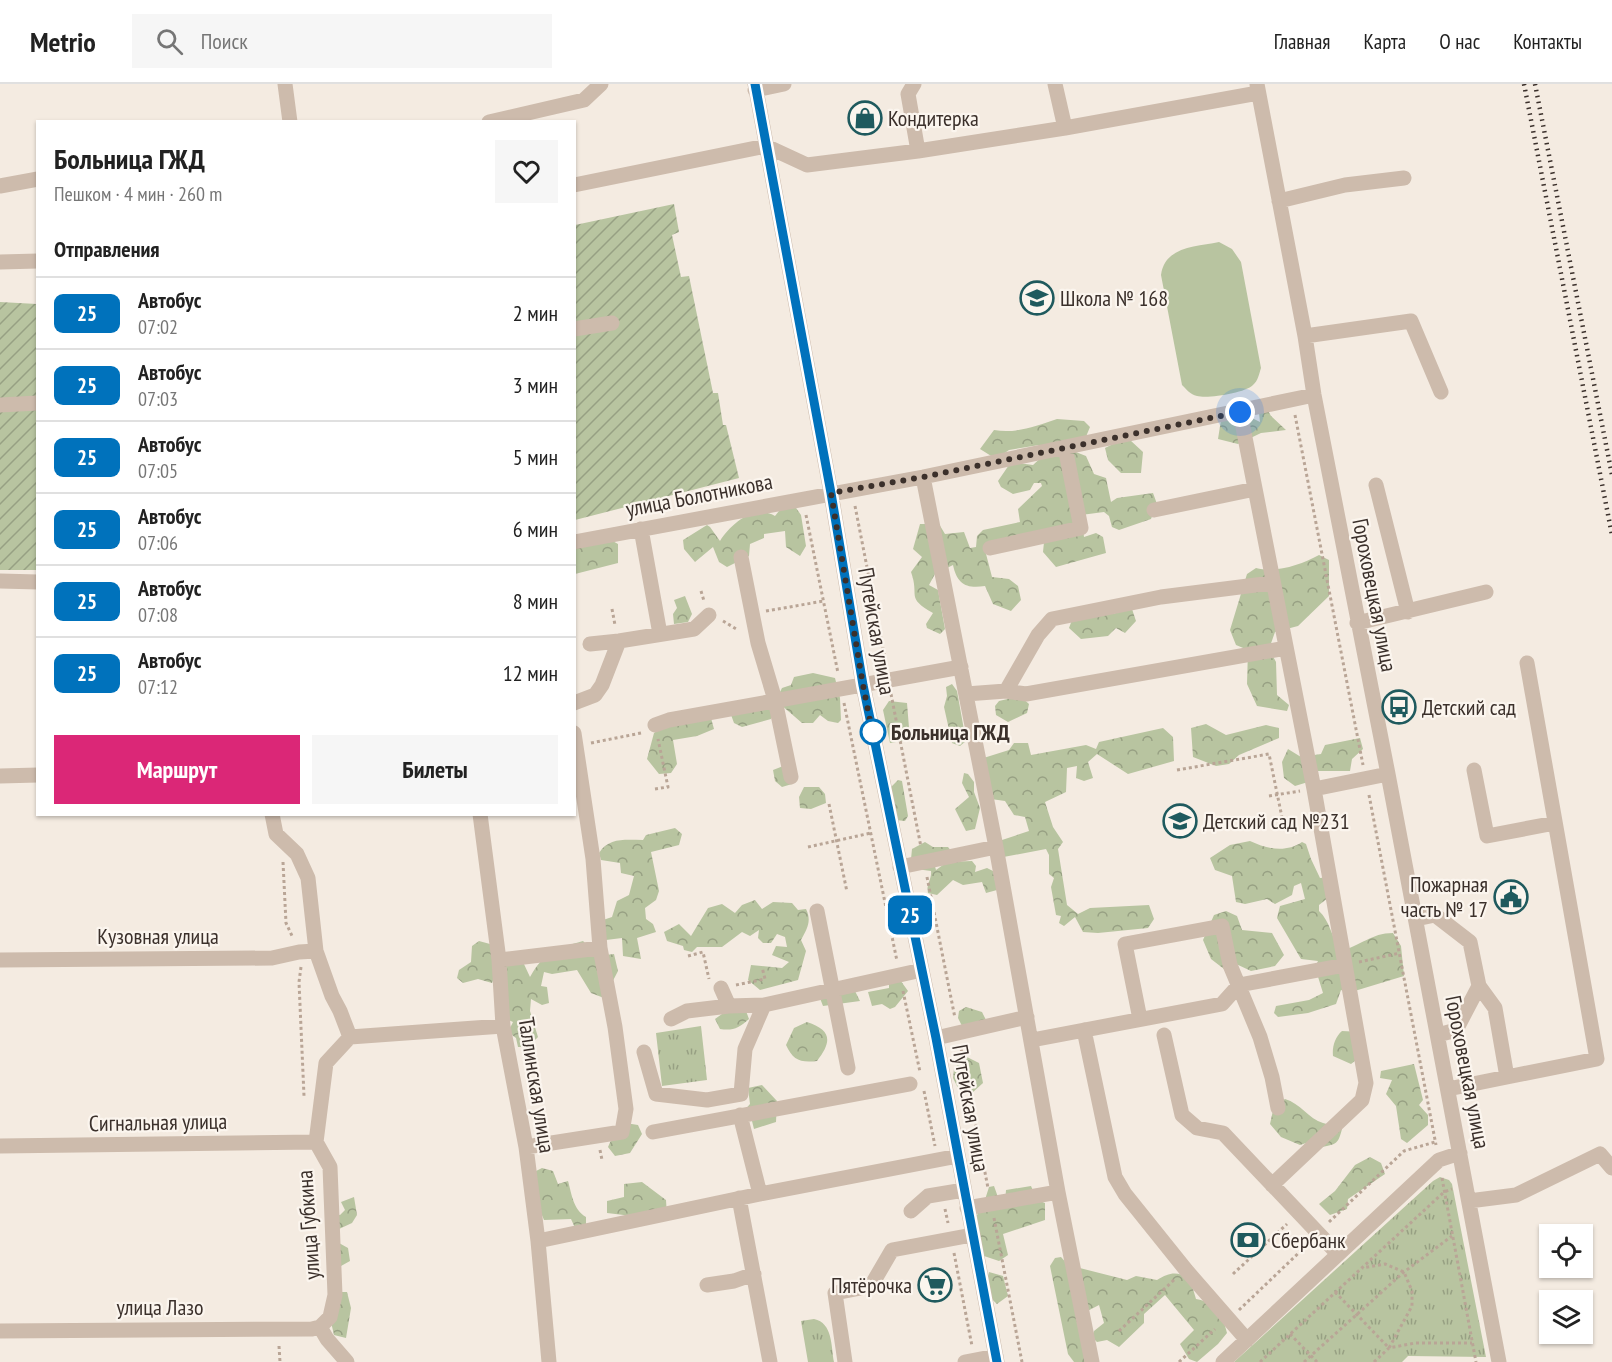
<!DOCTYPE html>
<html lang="ru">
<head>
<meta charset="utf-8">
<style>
  body { margin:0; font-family:"PT Sans Narrow",sans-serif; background:#f6f6f6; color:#222; height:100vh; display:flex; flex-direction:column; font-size:22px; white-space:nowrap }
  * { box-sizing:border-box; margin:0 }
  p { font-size:20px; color:#767676 }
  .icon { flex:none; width:33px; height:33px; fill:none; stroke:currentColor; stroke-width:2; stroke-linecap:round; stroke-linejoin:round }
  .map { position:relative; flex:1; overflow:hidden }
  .drawer { position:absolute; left:36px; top:36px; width:540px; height:696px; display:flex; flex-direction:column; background:#fff; border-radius:0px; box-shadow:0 2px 4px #0004 }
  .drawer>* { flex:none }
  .badge { padding:0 12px; border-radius:9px; font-size:21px; line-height:39px }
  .buttons { position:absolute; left:1539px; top:1140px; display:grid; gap:12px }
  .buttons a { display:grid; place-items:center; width:54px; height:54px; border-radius:0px; background:#fff; box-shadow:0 2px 4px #0004; font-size:30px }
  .you { position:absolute; width:30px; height:30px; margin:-15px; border:4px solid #fff; border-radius:50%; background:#1a73e8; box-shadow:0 0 0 9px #1a73e833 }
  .map>.badge { position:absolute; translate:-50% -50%; box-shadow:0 0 0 3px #fff }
  h2 { padding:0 18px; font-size:22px; line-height:54px }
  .round { display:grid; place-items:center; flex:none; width:63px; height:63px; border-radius:0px; background:#f6f6f6 }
  .summary { display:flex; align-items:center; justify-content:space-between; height:102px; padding:0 18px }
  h1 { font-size:28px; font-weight:600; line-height:45px }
  .primary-button { display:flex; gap:12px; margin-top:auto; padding:12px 18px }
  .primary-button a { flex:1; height:69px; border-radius:0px; background:#db2777; color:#fff; font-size:24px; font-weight:600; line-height:69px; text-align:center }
  .primary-button a+a { background:#f6f6f6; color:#222 }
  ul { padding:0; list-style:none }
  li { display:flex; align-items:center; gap:18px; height:72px; padding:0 18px; border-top:2px solid #e0e0e0 }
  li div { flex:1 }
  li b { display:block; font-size:22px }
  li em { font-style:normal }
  li .badge { min-width:66px; font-weight:700; text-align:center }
  header { display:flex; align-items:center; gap:36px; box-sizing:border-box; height:84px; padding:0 30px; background:#fff; border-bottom:2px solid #e0e0e0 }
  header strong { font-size:28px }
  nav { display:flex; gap:33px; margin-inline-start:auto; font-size:21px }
  .search { width:420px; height:54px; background:#f6f6f6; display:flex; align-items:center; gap:15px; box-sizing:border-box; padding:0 21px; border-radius:0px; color:#767676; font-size:22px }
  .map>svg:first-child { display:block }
  .grass { fill:#b8c4a0 }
  .forest { fill:url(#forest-crowns) }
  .park { fill:url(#park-tufts) }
  .garden { fill:url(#garden-furrows) }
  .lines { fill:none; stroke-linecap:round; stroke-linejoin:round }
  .path { stroke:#b9a596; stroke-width:3; stroke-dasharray:3 3; stroke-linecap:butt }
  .minor { stroke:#cdbbac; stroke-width:15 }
  .rail { stroke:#3b302b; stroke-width:4.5; stroke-dasharray:1.5 4.5; stroke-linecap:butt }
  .line-casing { stroke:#fff; stroke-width:14 }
  .line { stroke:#0072bc; stroke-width:9 }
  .walk { stroke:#3b302b; stroke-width:6; stroke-dasharray:0 10.8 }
  .stop-dot { fill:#fff; stroke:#0072bc; stroke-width:3 }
  .labels { text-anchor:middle; stroke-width:4.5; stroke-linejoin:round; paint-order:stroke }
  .poi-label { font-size:22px; fill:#3b302b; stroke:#fbf5ee; text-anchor:start }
  .street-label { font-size:22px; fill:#3b302b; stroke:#fbf5ee }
  .stop-label { font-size:22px; font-weight:bold; fill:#3b302b; stroke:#fbf5ee; text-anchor:start }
</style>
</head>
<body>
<header>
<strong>Metrio</strong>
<div class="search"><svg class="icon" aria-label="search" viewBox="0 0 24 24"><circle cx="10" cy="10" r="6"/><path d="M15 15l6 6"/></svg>Поиск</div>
<nav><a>Главная</a><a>Карта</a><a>О нас</a><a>Контакты</a></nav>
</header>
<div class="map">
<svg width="1612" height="1278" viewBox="0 0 1612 1278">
  <defs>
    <pattern id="forest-crowns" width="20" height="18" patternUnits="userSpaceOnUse" patternTransform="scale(1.5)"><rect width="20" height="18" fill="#b8c4a0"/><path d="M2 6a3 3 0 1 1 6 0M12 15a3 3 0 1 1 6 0" fill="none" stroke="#97a083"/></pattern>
    <pattern id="park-tufts" width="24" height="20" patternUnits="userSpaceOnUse" patternTransform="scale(1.5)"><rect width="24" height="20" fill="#b8c4a0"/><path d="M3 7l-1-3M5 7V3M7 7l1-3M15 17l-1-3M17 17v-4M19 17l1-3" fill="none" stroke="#97a083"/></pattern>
    <pattern id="garden-furrows" width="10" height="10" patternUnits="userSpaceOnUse" patternTransform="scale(1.5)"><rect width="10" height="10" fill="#b8c4a0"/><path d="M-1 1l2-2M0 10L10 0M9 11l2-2" fill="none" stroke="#97a083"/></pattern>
  </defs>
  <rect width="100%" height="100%" fill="#f4ebe1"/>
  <path class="grass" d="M1219,158l13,7 9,13 20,106c-2,6 -3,13 -8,17 -8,8 -45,14 -56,11 -7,-2 -10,-6 -15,-11l-21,-110c4,-29 35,-28 58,-33z"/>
  <path class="forest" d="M1267,325l4,7 15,14 -25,3 -23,11 -20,-5 3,-19 27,-4 12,6 -1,-9z
    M1057,335l27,2 6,6 -5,12 -22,8 23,9 8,18 12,4 5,24 6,-4 36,-5 4,11 -6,15 -32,11 -7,-3 -3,-11 -5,-4 -23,3 3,22 12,-4 7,4 3,16 -50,14 -13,-15 1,-10 -59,8 7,27 17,2 9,7 3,14 -10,11 -18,-7 -8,-18c-19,3 -28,-2 -32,-21l-18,9 -6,11 9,5 7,39 -5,5 -13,-6 -1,-4 7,-11c-28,-16 -13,-16 -22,-41l11,-15 -9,-8 7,-25h19l6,10 19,-2 6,16 6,-1 1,-11 6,-6 37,-8 -2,-13 24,-23 -1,-3h-7l-4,7 -17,4 -12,-7 -3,-6 13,-19 22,3 14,-13 -8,-7 -30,5 -13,9 -16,-10 14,-19c22,4 42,-4 63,-11z
    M1121,356h9l13,12 -2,21h-20l-13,-13 -3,-12z
    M794,421l7,10 5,31 -6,10 -14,-9 -1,-16 -21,3v4l-14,6 -1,12 -22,11 -8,-5 -6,-15 -18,15 -11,-13 -1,-9 24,-15 3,2 10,14c11,-17 34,-37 55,-25l8,-10z
    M609,455l9,5v19l-43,11 -1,-27z
    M1319,471l10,5v36l-31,30 -23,6 -6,17 7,13 1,33 12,10 -2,6 -30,-5 -10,-22 1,-34 -12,-5 -6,-15 17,-56 9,-6c20,5 45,-3 63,-13z
    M685,512l7,18 -4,8 -14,2 -1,-10 4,-6 -3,-8z
    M1123,524l9,1 4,12 -11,12 -9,-5 -8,8 -27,3 -12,-11 3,-8 35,-9 7,3z
    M813,589l22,5 5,20 1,22 -3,3 -10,-2 -8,-6 -7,8h-11l-22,-19 -1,-10 3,-6 9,-3 3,-8z
    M952,600l5,7 9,50 -6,5 -8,-3 -8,-36 3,-11 -1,-9z
    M1020,612l9,8 -2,9 -19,9 -12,-7 -1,-9 4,-5z
    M889,617l18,2 3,37 -20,3 -7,-33z
    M773,622l-2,13 -29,8 -8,-4 -4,-11z
    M711,634l3,11 -17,7 -24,4 4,24 -6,9 -12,1 -12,-15 7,-26 13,-9z
    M1206,640l20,11 40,-10 13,3v10l-40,17 -10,9 -13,2 -23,-9 -2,-29z
    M1163,644l10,9 1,24 -46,13 -31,-20 -9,8 5,16 -9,3 -8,-3 1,-12 -10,2 -1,24 -21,10 8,25 10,15 -5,7 9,56 11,9 12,-6 59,-3 5,14 -6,9 -50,5 -15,-1 -8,-15 -11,9 -5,-3 2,-7 -5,-1 -5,-28 3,-9 -5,-4v-19l-3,-6 -53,10 9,-19 27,-9 -4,-14 -11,-2 -9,-14 -14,-2 -17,-38 35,-11 5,-7h14l3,12 55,-10 10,4 3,-7z
    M1360,654l3,11 -11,10 -2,12h-41l-1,11 -13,4 -11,-8 -2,-16 6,-13 13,8 20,-3 4,-9z
    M791,679l1,21 -10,3 -7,-6 -2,-11z
    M964,689l4,1 6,8v10l6,16 -5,21 -9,2 -11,-22 14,-12 -7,-14z
    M898,696l4,1 6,35 -3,5 -9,-1 -7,-31z
    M804,703h15l6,7 1,9 -15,6 -11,-1 -1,-11z
    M675,744l7,6 -3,11 -28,7 8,39 -3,9 -11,8 1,11 7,5 3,8 -19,6 4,21 -18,-3 -1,-18 -16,2 -3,-20 9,-3 5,-16 12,-6 5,-19 -13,-3 -1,-10 -19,-3 -2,-7c10,-16 27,-13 44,-13l3,-5z
    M1250,757c17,8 36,12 52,1l4,2 5,15 9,19 16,-2 2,14 -19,15v6c11,10 13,27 21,40 21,-5 31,-18 53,-18l8,13 3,30 -56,17 -7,-3 -5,14 -28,9 -30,4 -4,-4 2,-7 33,-6 14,-7 -8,-26 3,-6 -17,-2 -24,-41 3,-12 25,-7 -4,-16 -7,3 -2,9 -17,9 -8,-5 -22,5 -9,-2 -4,-26 -17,-6 -5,-12 20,-13z
    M925,758l8,5h15l4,5 -18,11 2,7 11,-8 25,-1 4,5 -1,6 12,-4 6,3 4,19 -11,3 -4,-11 -19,3 -10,-5 -16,15 -9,-2c-2,-9 4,-14 3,-22l-15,-2 -5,-10 1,-10z
    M755,816l7,9 11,-7 19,1 6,7 8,-1c6,12 1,20 -5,31l5,11 -8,29 -38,10 -12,-10 3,-15 31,3 7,-6 -17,-7 4,-9 11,1 -2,-10 -8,-3 -6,9h-8l-5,-5 1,-8 -9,6 -8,-4 -20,15h-25l-5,5 -8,-2 -1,-4 -16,-5 -3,-9 15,-8 12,12 17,-28 14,-4 13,9 7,-8z
    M1226,827l11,5 5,14 30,3 12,22 -9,11 -24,5 -17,-8 -10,6 -13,-10 -8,-19 11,-25z
    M479,857l11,3 33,18 7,15c15,-26 25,-28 53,-36l15,15 16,-2 4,17 -14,27 -13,-5 -14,-23 -25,4 -8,-2 -3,14 6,1 2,16 -7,2 -11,-6 -1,12 8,26 -10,10h-10l-2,-9 -8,-6 5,-10 -14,-6 -2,-44 -5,11 -14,-4 -15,4 -6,-5 2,-8 12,-8 1,-16z
    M898,893l10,14 -13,16 -5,2 -8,-5 -10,2 -4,-14 21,-4v-9z
    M816,904l39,3 5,10 -37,5z
    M966,923l16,5 4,8 -24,6 -4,-8 1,-7z
    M729,925l17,2 3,8c-10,9 -16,12 -29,10l-5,-10z
    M807,938c25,8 25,20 10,39 -17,2 -24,-1 -31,-16l8,-17z
    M1342,947l19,1 5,20 -15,12 -18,-8c-1,-9 2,-19 9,-25z
    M967,973l12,6 4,20 -11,10 -14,-5 -5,-10 1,-10z
    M1414,980l9,36 -4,5 9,10v10l-21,18 -6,-4 -5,-33 -10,-12 6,-14 -12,-2 1,-7z
    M762,1001l15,16 -1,21 -22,7 -2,-8 -9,-9 7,-8 -2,-16z
    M1285,1015c15,4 24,20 38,24 8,3 12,0 19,6 -4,15 -5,15 -20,18l-7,-7 -15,5 -19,-8 -11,-13 4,-18z
    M619,1038l19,3 4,9 -12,19 -15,3 -7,-9z
    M1370,1073l11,6 4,11 -37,25 -1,10 -17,6 -11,-11 16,-13 20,-26z
    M542,1084l11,3 5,13 10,-3c4,14 5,28 18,36v10l-10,3 -5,-11 -27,1 -9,-21 1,-28z
    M642,1098l24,18 1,16 -10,3 -50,-6v-12l17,-4v-13z
    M994,1102l5,14 6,3 1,-13 25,-4 6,14 8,3v17l-42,14 5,21 -9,6 -15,-5 -9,-38 8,-12 6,-19z
    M354,1113l3,18 -5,8 -13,6 -9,-16 10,2 5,-5 -4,-8z
    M339,1159l9,5 2,13 -9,5z
    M1061,1173l7,8 59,15 9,-4 21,4c13,-8 20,-9 33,-1l6,20c21,4 26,13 31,34l-9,11 -21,18 -8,-3 -9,-15 14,-14 -29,-35 -21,19v9l-25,24 -12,-7 -10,2 -5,-5 2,-6 10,-8 -5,-18 -21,11 7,46h-11l-6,-8 -18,-88 5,-8z
    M989,1188l14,4 5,20 -11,8c-12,-10 -12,-18 -8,-32z
    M338,1208h9l4,16 -5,30 -12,-3 -3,-13z"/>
  <path class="park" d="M701,942l6,54 -45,6 -6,-53z
    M1440,1093l9,3 3,4 34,173 -78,-1 -6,6h-168l199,-181z
    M814,1235c19,4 17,27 20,43h-26l-7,-41z"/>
  <path class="garden" d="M674,120l5,28 -7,3 9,42 8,-1 24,117h5l5,32h3l13,53 -164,42v-295z
    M0,218l37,2v266h-37z"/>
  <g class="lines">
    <path class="path" d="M1295,331l68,350
      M855,422l31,158
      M806,431l32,158
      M701,507l3,10
      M612,525l3,16
      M766,527l58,-10
      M723,537l15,9
      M891,610l30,153
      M844,619l53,258
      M591,659l50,-10
      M1177,686l92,-16 16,78
      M655,705l13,-2 -10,-48
      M1369,711l67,350
      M1269,712l31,-5
      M829,720l18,88
      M808,763l63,-14
      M283,778l3,61 7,15
      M927,793l28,141
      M688,872l15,-4 6,27
      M1359,878l41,-9
      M301,883l-2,15 5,114
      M736,901l29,-6 -3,-12
      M903,907l17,81
      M961,964l27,140
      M924,1007l11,55
      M600,1066l2,10
      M1442,1094l34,184
      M945,1125l3,14
      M994,1134l28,144
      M1329,1138l75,-71 31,-9
      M954,1169l18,93
      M1233,1190l54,-50
      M1335,1208l54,56 23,-42v-15l-8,-19 -19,-8 -23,4
      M1239,1226l69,-66
      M1119,1247l56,-52
      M1290,1250l27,28
      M279,1262l1,16
      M1179,1278l36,-33
      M1260,1278l184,-170 8,-3
      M1304,1278l100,-90 48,-36
      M1374,1278l15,-14 26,-5h57"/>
    <path class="minor" d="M285,0l5,38
      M755,0l76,409 32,192 73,353 61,324
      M914,0l-6,10 10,57
      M1055,0l10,44
      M1257,0l48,252 9,59 74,379 111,588
      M755,6l29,-6
      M489,38l95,-22 17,-16
      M574,101l192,-39 41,19 111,-14 147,-23 193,-35
      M0,102l38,-7
      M1279,117l66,-16 59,-7
      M0,178l38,-1
      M574,245l38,-6
      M1305,252l106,-15 30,71
      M0,321l38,-2
      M1240,328l74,377 52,294 -4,17 -90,85
      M923,393l73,370 62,345 34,170
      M1376,401l32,127
      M1154,426l101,-21
      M641,445l19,105
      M574,458l349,-65 391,-82
      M990,464l91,-20 -16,-81
      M741,473l17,86 17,57 16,77
      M0,497l38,1
      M1357,539l129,-31
      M590,560l29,-3 75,-12 15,-14
      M1006,607l32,-56 14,-16 109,-22 111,-14
      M966,610l40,-3 20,3 260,-46
      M574,619l21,-8 7,-10 17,-44
      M655,641l14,-5 292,-53
      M1474,686l13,66 68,-13
      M0,692l38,-1
      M1314,705l74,-15
      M272,730l4,20 21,20 11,24 8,73 16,45 8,15 10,26 -24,26 -10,79 14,25 5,128 -5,22 -10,10 7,12 20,23
      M480,730l19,146 4,66 23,121 12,94 11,121
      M900,783l96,-20
      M817,827l31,157
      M1416,835l19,-4 35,27 9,44 -23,44 -18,5
      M0,876l272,-2 27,-6 17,-1
      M499,876l101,-12
      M1479,902l16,22 12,69 90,-18 -70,-396
      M721,904l8,18 35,-1 158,-35
      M671,935l16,-8 42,-5
      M1140,935l-15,-75 97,-18 8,39 30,72 12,40 6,31
      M1084,946l31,147 10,17 61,76 61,70
      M1164,951l18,80 15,13 26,5 115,121
      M350,953l153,-11
      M936,954l91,-21
      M1032,956l190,-36 17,-19 106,-20
      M644,968l12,42 51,6 34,-6 4,-45 19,-44
      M1448,1005l59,-12
      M740,1031l20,79
      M653,1048l257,-48
      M0,1062l316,-4
      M526,1063l96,-15 4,-23 -11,-82 -15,-79 -7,-89 -19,-126
      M739,1114l31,164
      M1469,1117l47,-6 84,-41 12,14
      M967,1124l91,-16
      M911,1127l17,-15 36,-6
      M538,1157l222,-47 198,-38
      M707,1201l27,-4 20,-7
      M0,1247l312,-2 8,-2
      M845,1278l-10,-69 36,-7 21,-36 80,-15
      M965,1278l31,-6
      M1223,1278l216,-202 21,-7"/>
    <path class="rail" d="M1524,0l88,451
      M1535,0l77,391"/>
  </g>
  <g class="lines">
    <defs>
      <path id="line" d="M755,0l76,409 32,192 73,353 61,324"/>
    </defs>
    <use href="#line" class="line-casing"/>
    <use href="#line" class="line"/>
    <path class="walk" d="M873,648v4l-10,-51 -32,-192 92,-16 317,-65"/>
  </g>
  <defs>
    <symbol id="shop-ring" viewBox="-11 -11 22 22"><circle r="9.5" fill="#fbf5ee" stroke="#1f5a5e" stroke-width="1.5"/><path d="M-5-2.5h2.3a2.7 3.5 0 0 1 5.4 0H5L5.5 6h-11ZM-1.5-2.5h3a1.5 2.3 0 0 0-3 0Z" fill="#1f5a5e"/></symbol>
    <symbol id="school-ring" viewBox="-11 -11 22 22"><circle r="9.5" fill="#fbf5ee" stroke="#1f5a5e" stroke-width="1.5"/><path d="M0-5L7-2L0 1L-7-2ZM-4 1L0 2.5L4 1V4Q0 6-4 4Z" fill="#1f5a5e"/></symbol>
    <symbol id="bus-ring" viewBox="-11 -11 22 22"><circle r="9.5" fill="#fbf5ee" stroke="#1f5a5e" stroke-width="1.5"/><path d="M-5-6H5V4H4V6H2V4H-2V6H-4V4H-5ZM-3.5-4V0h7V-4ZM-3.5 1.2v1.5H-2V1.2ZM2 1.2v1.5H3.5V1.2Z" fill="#1f5a5e"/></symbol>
    <symbol id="civic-ring" viewBox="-11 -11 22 22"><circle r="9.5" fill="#fbf5ee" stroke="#1f5a5e" stroke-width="1.5"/><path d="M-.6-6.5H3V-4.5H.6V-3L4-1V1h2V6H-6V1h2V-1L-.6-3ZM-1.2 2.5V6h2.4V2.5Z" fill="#1f5a5e"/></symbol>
    <symbol id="bank-ring" viewBox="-11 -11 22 22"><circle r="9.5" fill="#fbf5ee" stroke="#1f5a5e" stroke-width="1.5"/><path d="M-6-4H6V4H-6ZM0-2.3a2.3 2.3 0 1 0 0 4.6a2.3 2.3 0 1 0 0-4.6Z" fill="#1f5a5e"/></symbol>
    <symbol id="supermarket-ring" viewBox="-11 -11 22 22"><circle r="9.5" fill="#fbf5ee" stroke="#1f5a5e" stroke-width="1.5"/><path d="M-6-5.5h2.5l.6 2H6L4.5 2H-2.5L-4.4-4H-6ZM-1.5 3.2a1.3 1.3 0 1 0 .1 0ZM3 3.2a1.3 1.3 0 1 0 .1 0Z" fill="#1f5a5e"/></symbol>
  </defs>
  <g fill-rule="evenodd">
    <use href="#shop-ring" x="846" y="15" width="38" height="38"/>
    <use href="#school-ring" x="1018" y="195" width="38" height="38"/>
    <use href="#bus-ring" x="1380" y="604" width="38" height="38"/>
    <use href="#school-ring" x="1161" y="718" width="38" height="38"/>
    <use href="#civic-ring" x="1492" y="794" width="38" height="38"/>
    <use href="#bank-ring" x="1229" y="1137" width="38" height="38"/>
    <use href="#supermarket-ring" x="916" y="1182" width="38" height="38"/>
  </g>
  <circle class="stop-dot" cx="873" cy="648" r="12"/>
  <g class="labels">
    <g class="poi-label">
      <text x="888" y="42">Кондитерка</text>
      <text x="1060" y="222">Школа № 168</text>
      <text x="1422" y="631">Детский сад</text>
      <text x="1203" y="745">Детский сад №231</text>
      <text x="1488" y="808" text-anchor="end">Пожарная<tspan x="1488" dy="25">часть № 17</tspan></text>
      <text x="1271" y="1164">Сбербанк</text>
      <text x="912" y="1209" text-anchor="end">Пятёрочка</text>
    </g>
    <g class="street-label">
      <text transform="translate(699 411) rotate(-11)" y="8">улица Болотникова</text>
      <text transform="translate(1375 511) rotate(79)" y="8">Гороховецкая улица</text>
      <text transform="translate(877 547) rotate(80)" y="8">Путейская улица</text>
      <text x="158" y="860">Кузовная улица</text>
      <text transform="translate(1468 988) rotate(79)" y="8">Гороховецкая улица</text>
      <text transform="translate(537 1001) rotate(81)" y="8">Таллинская улица</text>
      <text transform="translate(971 1024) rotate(80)" y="8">Путейская улица</text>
      <text transform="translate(158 1038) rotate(-1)" y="8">Сигнальная улица</text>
      <text transform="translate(308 1141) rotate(-94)" y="8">улица Губкина</text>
      <text x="160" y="1231">улица Лазо</text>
    </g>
    <g class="stop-label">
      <text x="891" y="656">Больница ГЖД</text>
    </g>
  </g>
</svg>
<div class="buttons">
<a><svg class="icon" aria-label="locate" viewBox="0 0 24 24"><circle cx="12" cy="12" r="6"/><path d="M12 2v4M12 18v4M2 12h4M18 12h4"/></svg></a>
<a><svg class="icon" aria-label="layers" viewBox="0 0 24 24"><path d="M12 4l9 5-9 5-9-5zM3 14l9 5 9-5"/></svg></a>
</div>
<div class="you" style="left:1240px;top:328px"></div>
<b class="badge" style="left:910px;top:831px;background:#0072bc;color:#fff">25</b>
<section class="drawer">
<div class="summary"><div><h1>Больница ГЖД</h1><p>Пешком · 4 мин · 260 m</p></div><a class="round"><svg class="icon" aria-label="heart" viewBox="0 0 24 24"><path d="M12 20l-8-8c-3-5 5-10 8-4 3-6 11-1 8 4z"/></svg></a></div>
<h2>Отправления</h2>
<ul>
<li><span class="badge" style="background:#0072bc;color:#fff">25</span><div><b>Автобус</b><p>07:02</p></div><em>2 мин</em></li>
<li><span class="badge" style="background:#0072bc;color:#fff">25</span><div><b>Автобус</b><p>07:03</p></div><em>3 мин</em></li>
<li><span class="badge" style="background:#0072bc;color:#fff">25</span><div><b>Автобус</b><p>07:05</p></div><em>5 мин</em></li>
<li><span class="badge" style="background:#0072bc;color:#fff">25</span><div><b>Автобус</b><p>07:06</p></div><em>6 мин</em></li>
<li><span class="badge" style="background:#0072bc;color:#fff">25</span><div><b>Автобус</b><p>07:08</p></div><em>8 мин</em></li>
<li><span class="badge" style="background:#0072bc;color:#fff">25</span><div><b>Автобус</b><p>07:12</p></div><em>12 мин</em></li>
</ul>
<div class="primary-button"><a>Маршрут</a><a>Билеты</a></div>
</section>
</div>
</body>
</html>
